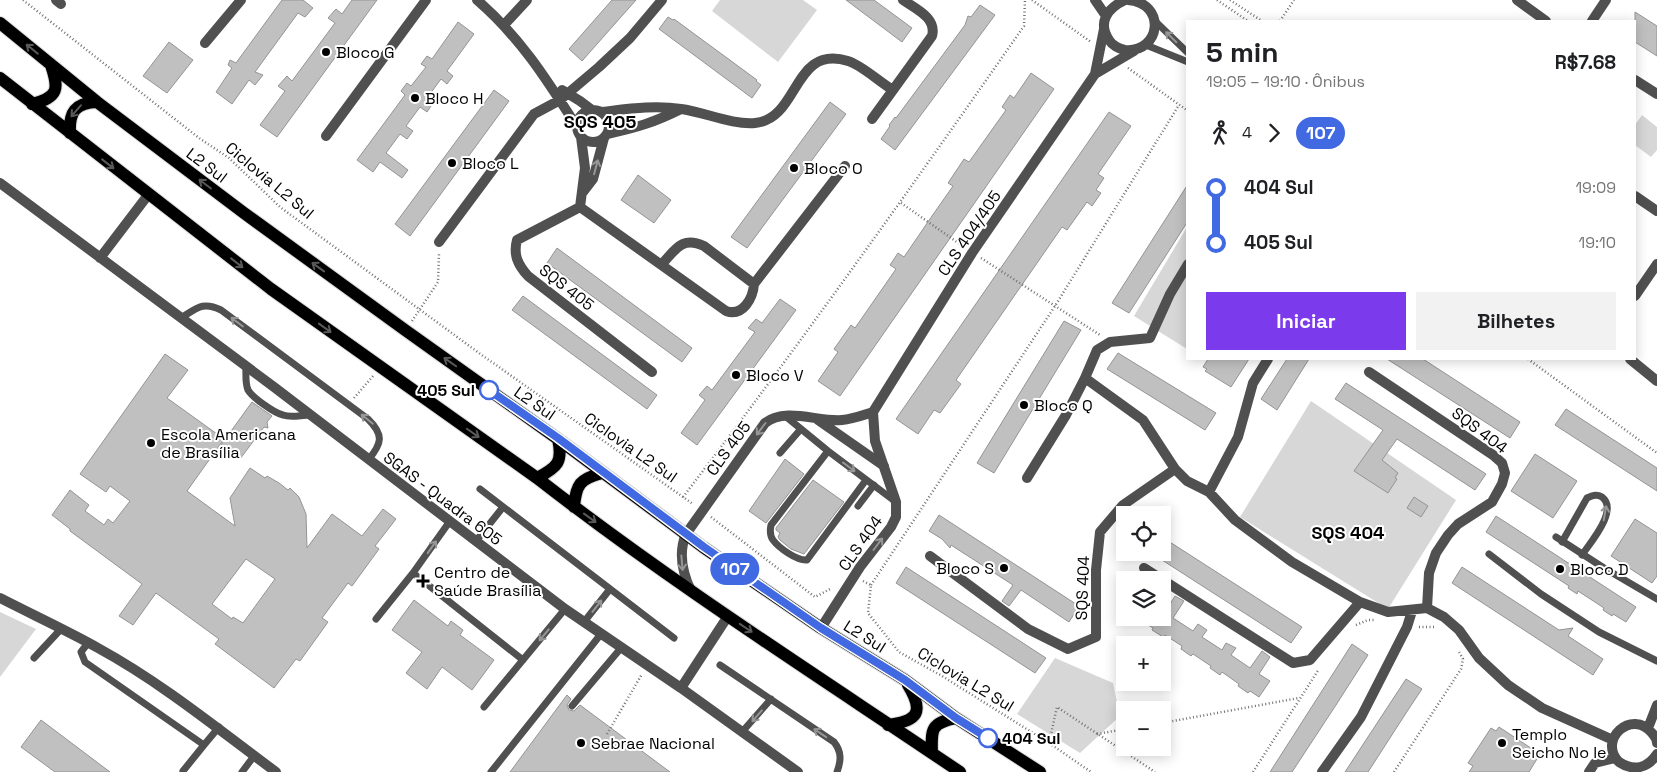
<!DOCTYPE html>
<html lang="pt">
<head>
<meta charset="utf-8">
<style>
  body { margin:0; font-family:"Space Grotesk",sans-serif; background:#f2f2f2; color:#202124; height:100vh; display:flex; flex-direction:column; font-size:19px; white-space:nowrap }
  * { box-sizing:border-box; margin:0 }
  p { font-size:16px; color:#757577 }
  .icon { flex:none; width:28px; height:28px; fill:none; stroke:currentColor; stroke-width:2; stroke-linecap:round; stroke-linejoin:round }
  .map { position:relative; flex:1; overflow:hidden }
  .panel { position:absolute; left:1186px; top:20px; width:450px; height:340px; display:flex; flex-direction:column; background:#fff; border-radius:0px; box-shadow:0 2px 12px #0003 }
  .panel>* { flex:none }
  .badge { padding:0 10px; border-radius:16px; font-size:18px; line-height:32px }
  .tools { position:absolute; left:1116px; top:506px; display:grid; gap:10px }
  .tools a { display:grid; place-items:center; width:55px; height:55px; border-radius:0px; background:#fff; box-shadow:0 2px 12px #0003; font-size:25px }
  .map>.badge { position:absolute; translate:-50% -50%; box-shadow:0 0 0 2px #fff }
  .legs { display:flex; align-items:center; gap:8px; height:55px; padding:0 20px; font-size:16px }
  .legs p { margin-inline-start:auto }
  .summary { display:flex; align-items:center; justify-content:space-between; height:85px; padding:0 20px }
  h1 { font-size:28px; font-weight:600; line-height:38px }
  .primary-button { display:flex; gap:10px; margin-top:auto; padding:10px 20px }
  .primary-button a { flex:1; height:58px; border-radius:0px; background:#7c3aed; color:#fff; font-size:20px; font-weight:600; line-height:58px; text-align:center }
  .primary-button a+a { background:#f2f2f2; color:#202124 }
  ul { padding:0 20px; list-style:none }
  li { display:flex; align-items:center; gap:18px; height:55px; font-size:19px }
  li i { display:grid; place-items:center; width:8px; height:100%; margin:0 6px; background:currentColor }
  li i::after { content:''; width:12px; height:12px; margin:-6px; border:4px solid; border-radius:50%; background:#fff }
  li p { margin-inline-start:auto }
  li:first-child i { background:linear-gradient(#0000 50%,currentColor 0) }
  li:last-child i { background:linear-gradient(currentColor 50%,#0000 0) }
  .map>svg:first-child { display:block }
  .green { fill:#d7d7d7 }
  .building { fill:#c0c0c0; stroke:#949494; fill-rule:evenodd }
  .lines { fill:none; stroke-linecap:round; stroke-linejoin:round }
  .primary-casing { stroke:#dbdbdb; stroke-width:14 }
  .path { stroke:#727272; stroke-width:2.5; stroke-dasharray:1 2.5; stroke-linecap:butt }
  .service { stroke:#505050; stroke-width:7 }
  .minor { stroke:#505050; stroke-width:10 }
  .tertiary { stroke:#505050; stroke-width:10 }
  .primary { stroke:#000; stroke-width:12 }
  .oneway { stroke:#969696 }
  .oneway2 { stroke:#595959 }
  .line-1-casing { stroke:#fff; stroke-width:11 }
  .line-1 { stroke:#4169e1; stroke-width:8 }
  .poi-dot { fill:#000; stroke:#fff; stroke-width:2 }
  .stop-1-dot { fill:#fff; stroke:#4169e1; stroke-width:2.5 }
  .labels { text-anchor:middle; stroke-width:4; stroke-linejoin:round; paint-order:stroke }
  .poi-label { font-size:16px; fill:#000; stroke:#fff; text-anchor:start }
  .street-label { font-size:16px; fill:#000; stroke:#fff }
  .stop-label { font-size:16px; font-weight:bold; fill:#000; stroke:#fff; text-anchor:end }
  .neighbourhood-label { font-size:18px; font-weight:bold; fill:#000; stroke:#fff }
</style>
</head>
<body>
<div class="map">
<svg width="1657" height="772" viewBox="0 0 1657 772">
  <rect width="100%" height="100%" fill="#fff"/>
  <path class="green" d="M720,0h83l14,10 -39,52 -66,-51z
    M1642,115l15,12v23l-6,7 -16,-12v-20z
    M1187,227v122l-53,-33z
    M1311,401l145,99 -68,109 -148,-92z
    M0,612l36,17 -36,48z
    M1055,658l58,25 7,33 -40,37 -63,-39z"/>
  <path class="building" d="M282,0h21l10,8 -8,9 -7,-4 -43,59 8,3 -8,10 -6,-5 -17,24 -16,-12 16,-24 -4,-3 2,-5 6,3z
    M352,0h25l-100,137 -17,-12 25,-34 -7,-5 9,-10 5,5 43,-58 -7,-5 8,-9 6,5z
    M612,0h24l-54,61 -13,-12z
    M846,0h28l38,28 -10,14z
    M980,5l15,10 -100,135 -14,-11 9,-13 -1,-1 6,-8 1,1 69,-93 3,-9 3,1z
    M1635,12l22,14v30l-22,-14z
    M668,17l5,3 1,-1 83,61 -1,1 5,4 -9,13 -93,-69z
    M458,22l16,12 -27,37 6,5 -6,8 -6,-5 -14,19 6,5 -6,9 -7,-5 -14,19 7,5 -6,8 -7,-5 -14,19 22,17 -6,8 -22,-16 -7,10 -16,-12 48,-65 -4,-4 6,-8 4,3 15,-19 -5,-3 6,-8 5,3z
    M169,42l24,18 -26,33 -24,-17z
    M1031,73l23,16 -214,307 -22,-15 20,-29 -4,-3 17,-24 4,3 41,-59 -6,-4 8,-12 6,4 28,-41 21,-30 -5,-3 16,-24 5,3 37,-52 -4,-3 8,-12 4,3z
    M494,90l15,11 -99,135 -15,-12z
    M830,102l16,12 -99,134 -16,-11z
    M1109,112l22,14 -33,48 6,4 -8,12 5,3 -9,13 -5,-4 -20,28 -5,-3 -106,153 5,4 -21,29 -6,-3 -16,24 -22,-15z
    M638,175l33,25 -17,23 -33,-23z
    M1188,184v37l-59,92 -17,-10z
    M557,248l135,100 -10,14 -135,-99z
    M523,296l134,99 -10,14 -135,-99z
    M780,299l16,11 -99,135 -16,-12 24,-33 -6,-5 8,-9 5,4 43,-58 -7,-4 8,-9 6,4z
    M1064,321l17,9 -87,143 -17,-10z
    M1118,353l98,60 -11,17 -98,-61z
    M165,354l23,16 -21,28 57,41 -37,52 48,35 -5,-28 20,-30 15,10 2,-2 12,7 9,7 2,-2 9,9 7,17 1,34 25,-34 30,22 21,-27 13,10 -21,27 4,3 -27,37 -4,-3 -26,35 6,4 -28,39 -4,-2 -22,29 -59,-44 4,-5 -63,-46 -23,32 -14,-9 23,-32 -72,-53v-2l-18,-14 18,-25 19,15 -4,6 19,14 4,-6 5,4 17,-22 -20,-15 -4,6 -26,-18zM246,559l29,20 -32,44 -10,-6 -1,2 -20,-15z
    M1208,359h41l-18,28 -26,-16 2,-2 -4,-2z
    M1287,359h22l-32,51 -16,-11z
    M1387,359h36l97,63 -10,16z
    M1346,383l140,91 -11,16 -78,-51 -15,21 16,13 -3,5 2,1 -9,14 -34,-22 29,-41 -48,-31z
    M252,402l20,14 -5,6 1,6 -4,-1 -24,32 -19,-14z
    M1566,409l91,59v23l-102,-66z
    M1535,454l42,27 -24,37 -42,-27z
    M785,459l19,15 -38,49 -17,-12z
    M813,480l31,22 -40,52 -13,-5 -11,-9 -2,-3 2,-4 -4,-3v-2z
    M1414,497l14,9 -7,11 -14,-9z
    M939,515l140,91 -10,16 -48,-32 -12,16 -7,-5 11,-16 -62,-40 -1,3 -8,-9 -13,-8z
    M1496,516l140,91 -10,15 -13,-8 -1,2 -9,-6 1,-2 -26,-17 -1,3 -9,-6 1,-2 -83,-54z
    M1635,519l22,14v43l-5,7 -41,-27z
    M1162,537l140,90 -11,16 -129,-83z
    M906,567l140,91 -11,15 -139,-90z
    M1462,567l97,63 14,-2 -5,8 35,23 -10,16 -141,-92z
    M1175,596l9,5 -11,17 20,13 5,-7 9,6 -5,7 20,13 4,-7 10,5 -5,7 19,13 12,-17 8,6 -11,17 11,7 -11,16 -9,-6 -2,2 -10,-7 1,-2 -17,-12 -2,3 -10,-7 1,-2 -18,-12 -2,2 -10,-7 1,-3 -17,-11 -2,2 -11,-7 1,-2 -16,-10h25v-7l3,1z
    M414,600l34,26 3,-5 12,9 -3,5 34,25 -22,30 -30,-23 -15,22 -21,-16 16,-21 -30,-22z
    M1352,644l16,11 -32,50 -44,67h-22z
    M1406,679l16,10 -14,21 -40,62h-23z
    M567,695l4,4 -4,6 2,5 5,1 6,-6 90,67h-160z
    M41,720l69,52h-55l-34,-25z
    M1499,727l41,27 -11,18h-60l4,-6 -5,-3 23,-35 5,3z"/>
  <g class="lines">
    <defs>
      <path id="primary" d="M0,23l97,79 147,111 161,117 153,109 145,108 118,81 84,52 51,38 84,54
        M0,78l271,211 266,189c136,106 281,198 423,294
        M32,104c27,-7 27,-15 19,-39
        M70,133c-1,-21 5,-30 27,-31
        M537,478c21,-11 26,-16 21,-39
        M574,507c2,-23 6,-28 28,-34
        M888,725c29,-4 37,-12 20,-40
        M932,753c-1,-24 -1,-30 24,-35"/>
    </defs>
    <use href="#primary" class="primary-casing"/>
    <path class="path" d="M23,0l176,138 30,20 51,49 199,146 214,151
      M1032,0l59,42
      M1217,0l31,21
      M1230,0l32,21
      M1280,21l14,-21
      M1128,68l60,43
      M901,203l63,44
      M981,258l119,77
      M412,321l26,-39 1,-28
      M1528,359l129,94
      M354,398l19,-22
      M683,497c118,-154 230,-312 341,-471l1,-26
      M711,517l104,80 17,-9
      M863,581l8,4 -3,28 31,39 43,24 107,67 42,29
      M871,585l184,-279 124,-201
      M1356,625l12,-5h6
      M1419,627h16
      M1162,723l137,-25
      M607,734l35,-60
      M1097,734l28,-5
      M1049,743l8,-36 98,65
      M1253,772l66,-103
      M1394,772l67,-103 2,-10 -4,-7"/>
    <path class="service" d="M1155,21l33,32
      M1146,45l42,17
      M181,318c16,-10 22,-17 40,-8l147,109c16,16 14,24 1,40
      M246,366c0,8 -1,17 2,24 4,7 26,23 35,25 8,3 18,0 27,0
      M784,415l44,36 68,51
      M828,451l-57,74c-1,5 -1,11 2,15 6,8 24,21 34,20l59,-80
      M780,453l20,-23
      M480,489l194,149
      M858,506l16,-21
      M1556,537l48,31 53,31
      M476,541l27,-34
      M1562,542l25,-44c6,-3 10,-4 15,-1 17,13 -12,46 -20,58
      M1489,554l52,40 58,38 58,29
      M413,573l110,87
      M376,619l37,-46 37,-52
      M584,622l26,-33
      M88,643l-7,9 4,10 119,83 15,-18
      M34,658l27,-29
      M720,665l114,77c8,10 7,19 3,30
      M572,706l49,-58
      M484,707l81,-98
      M742,732l29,-33
      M183,771l21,-26
      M242,772l12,-16
      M491,772l110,-138"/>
    <path class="minor" d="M56,0l5,4
      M477,0c43,37 70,80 100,127
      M1517,0l29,21
      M1592,21l14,-21
      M504,25l23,-25
      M205,43l36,-43
      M1635,80l22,14
      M562,90l18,11 12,9
      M893,90l39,-54c5,-18 -16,-27 -29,-36
      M577 126a16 16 0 1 1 32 0a16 16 0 1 1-32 0Z
      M601,112c27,-3 53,-7 80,-3 23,3 51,16 74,14 45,-4 37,-79 93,-62 12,3 33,22 45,29l-21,29
      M607,134c29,-6 48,-12 74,-25
      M326,136l100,-136
      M581,137l4,31 -5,39 146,104c17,6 27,-13 28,-27l91,-118
      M583,192l10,-13 11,-41
      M1635,196l22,15
      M580,207l-63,33c-4,15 1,25 11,36l124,96
      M439,242l95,-128 26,-14 39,-33 31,-29 32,-38
      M662,264c14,-15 20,-28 42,-18l50,38
      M1635,296l22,-32
      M1630,359l27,22
      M1369,372l124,83 9,8 3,10 -3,11 -10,18 -34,22 -10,11 -12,18 -7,20 -2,35
      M1085,378l12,-28 13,-8 40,-4 20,-44 18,-30
      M1027,478l39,-63 19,-37 58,42 32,49 12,12 22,11 26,28 57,42 68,40 28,10 39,-4 17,9 15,13 20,28 29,27 34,23 71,32
      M1209,492l29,-55 15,-54 15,-24
      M930,556l98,73 40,20 28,-12v-67l4,-38 23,-27 52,-36
      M1144,568l149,95 17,-3 50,-58
      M1648,728l9,-23
      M1657,743c0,-5 -2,-6 -5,-10 -20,-25 -55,7 -33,29 15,10 29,6 38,-8
      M1322,772l39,-55 46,-90 5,-16
      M1589,772l6,-9 20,-5"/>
    <path class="tertiary" d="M1095,0l11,16
      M1125,0c-17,8 -28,22 -16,40 3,5 10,9 16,10 36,3 42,-47 3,-50
      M1095,74l39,-23
      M0,183l274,204 291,222 116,79 117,84
      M100,258l48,-63
      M873,412l99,-159 123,-179 9,-45
      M818,420l66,46
      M691,591c-9,-19 -13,-38 -5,-57l79,-111c21,-16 52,-1 77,-3 11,-1 21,-5 31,-8
      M0,598c33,17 66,32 98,50 64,35 120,81 178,124
      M821,628l39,-61 31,-40 5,-10v-15l-21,-61 -2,-29
      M681,688l47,-72"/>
    <use href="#primary" class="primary"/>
  </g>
  <defs><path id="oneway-shaft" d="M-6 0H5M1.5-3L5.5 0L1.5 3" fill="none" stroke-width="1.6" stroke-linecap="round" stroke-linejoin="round" transform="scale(1.25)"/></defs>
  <g class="oneway">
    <use href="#oneway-shaft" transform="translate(1171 37) rotate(-135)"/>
    <use href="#oneway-shaft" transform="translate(596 167) rotate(-75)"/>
    <use href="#oneway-shaft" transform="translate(237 322) rotate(-143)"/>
    <use href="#oneway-shaft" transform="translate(367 419) rotate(-141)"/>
    <use href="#oneway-shaft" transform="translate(761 429) rotate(127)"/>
    <use href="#oneway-shaft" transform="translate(849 467) rotate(37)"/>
    <use href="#oneway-shaft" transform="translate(1605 513) rotate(-80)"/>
    <use href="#oneway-shaft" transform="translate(878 544) rotate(-53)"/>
    <use href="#oneway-shaft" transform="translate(432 547) rotate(-55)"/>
    <use href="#oneway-shaft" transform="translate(682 563) rotate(85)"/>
    <use href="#oneway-shaft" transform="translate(597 606) rotate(-52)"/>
    <use href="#oneway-shaft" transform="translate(544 635) rotate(130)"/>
    <use href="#oneway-shaft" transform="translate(757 716) rotate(131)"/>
    <use href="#oneway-shaft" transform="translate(820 733) rotate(-146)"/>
  </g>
  <g class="oneway2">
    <use href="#oneway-shaft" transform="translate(32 49) rotate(-141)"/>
    <use href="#oneway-shaft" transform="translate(76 111) rotate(131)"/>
    <use href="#oneway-shaft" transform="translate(108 164) rotate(38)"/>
    <use href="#oneway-shaft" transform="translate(205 184) rotate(-143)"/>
    <use href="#oneway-shaft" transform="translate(237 263) rotate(38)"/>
    <use href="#oneway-shaft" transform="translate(318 267) rotate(-144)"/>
    <use href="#oneway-shaft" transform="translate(325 328) rotate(36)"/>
    <use href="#oneway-shaft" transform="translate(450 362) rotate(-145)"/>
    <use href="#oneway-shaft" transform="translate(473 433) rotate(35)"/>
    <use href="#oneway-shaft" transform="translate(590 518) rotate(36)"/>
    <use href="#oneway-shaft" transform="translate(746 628) rotate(34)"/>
  </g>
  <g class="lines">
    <defs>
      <path id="line-1" d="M489,390l69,48 146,109 117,81 84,52 51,38 32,20"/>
    </defs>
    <use href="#line-1" class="line-1-casing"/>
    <use href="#line-1" class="line-1"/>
  </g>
  <g class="poi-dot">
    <circle cx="326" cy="52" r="5"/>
    <circle cx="415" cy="98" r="5"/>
    <circle cx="452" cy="163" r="5"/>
    <circle cx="794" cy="168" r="5"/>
    <circle cx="736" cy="375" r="5"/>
    <circle cx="1024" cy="405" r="5"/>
    <circle cx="151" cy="443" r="5"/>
    <circle cx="1004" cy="568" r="5"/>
    <circle cx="1560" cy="569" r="5"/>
    <path d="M420.5 573.5h5v5h5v5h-5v5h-5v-5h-5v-5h5z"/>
    <circle cx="581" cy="743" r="5"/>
    <circle cx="1502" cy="743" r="5"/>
  </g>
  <g class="stop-1-dot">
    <circle cx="489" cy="390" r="9"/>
    <circle cx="988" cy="738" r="9"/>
  </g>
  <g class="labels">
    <g class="poi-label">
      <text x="336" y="58">Bloco G</text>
      <text x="425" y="104">Bloco H</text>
      <text x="462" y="169">Bloco L</text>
      <text x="804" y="174">Bloco O</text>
      <text x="746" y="381">Bloco V</text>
      <text x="1034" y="411">Bloco Q</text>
      <text x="161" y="440">Escola Americana<tspan x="161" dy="18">de Brasília</tspan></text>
      <text x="994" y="574" text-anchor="end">Bloco S</text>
      <text x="1570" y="575">Bloco D</text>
      <text x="434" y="578">Centro de<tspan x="434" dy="18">Saúde Brasília</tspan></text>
      <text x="1512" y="740">Templo<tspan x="1512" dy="18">Seicho No Ie</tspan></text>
      <text x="591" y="749">Sebrae Nacional</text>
    </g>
    <g class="street-label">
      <text transform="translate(207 165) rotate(37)" y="6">L2 Sul</text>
      <text transform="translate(270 180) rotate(40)" y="6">Ciclovia L2 Sul</text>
      <text transform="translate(969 233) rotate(-56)" y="6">CLS 404/405</text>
      <text transform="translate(567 287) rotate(38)" y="6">SQS 405</text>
      <text transform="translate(535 403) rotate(35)" y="6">L2 Sul</text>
      <text transform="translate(1480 430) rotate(37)" y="6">SQS 404</text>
      <text transform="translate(631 447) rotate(35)" y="6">Ciclovia L2 Sul</text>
      <text transform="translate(728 448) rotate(-54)" y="6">CLS 405</text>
      <text transform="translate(443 498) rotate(37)" y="6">SGAS - Quadra 605</text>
      <text transform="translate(860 543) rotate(-55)" y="6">CLS 404</text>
      <text transform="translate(1082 588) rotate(-88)" y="6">SQS 404</text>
      <text transform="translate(865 636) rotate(32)" y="6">L2 Sul</text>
      <text transform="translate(966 679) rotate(31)" y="6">Ciclovia L2 Sul</text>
    </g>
    <g class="stop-label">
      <text x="475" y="396">405 Sul</text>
      <text x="1002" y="744" text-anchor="start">404 Sul</text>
    </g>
    <g class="neighbourhood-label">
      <text x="600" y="128">SQS 405</text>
      <text x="1348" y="539">SQS 404</text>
    </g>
  </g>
</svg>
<div class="tools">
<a><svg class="icon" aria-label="locate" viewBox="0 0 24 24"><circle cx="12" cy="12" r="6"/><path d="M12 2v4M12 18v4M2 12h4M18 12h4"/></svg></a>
<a><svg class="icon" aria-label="layers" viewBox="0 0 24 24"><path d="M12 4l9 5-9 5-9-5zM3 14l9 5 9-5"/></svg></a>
<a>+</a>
<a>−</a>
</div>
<b class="badge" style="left:735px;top:569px;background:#4169e1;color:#fff">107</b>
<section class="panel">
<div class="summary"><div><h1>5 min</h1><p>19:05 – 19:10 · Ônibus</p></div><b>R$7.68</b></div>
<div class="legs"><svg class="icon" aria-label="walk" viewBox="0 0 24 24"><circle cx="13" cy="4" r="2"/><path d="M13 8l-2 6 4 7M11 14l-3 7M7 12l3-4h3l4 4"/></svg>4<svg class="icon" aria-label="forward" viewBox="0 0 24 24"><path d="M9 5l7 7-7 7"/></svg><b class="badge" style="background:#4169e1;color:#fff">107</b></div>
<ul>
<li><i style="color:#4169e1"></i><b>404 Sul</b><p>19:09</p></li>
<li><i style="color:#4169e1"></i><b>405 Sul</b><p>19:10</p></li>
</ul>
<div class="primary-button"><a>Iniciar</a><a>Bilhetes</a></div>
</section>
</div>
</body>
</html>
